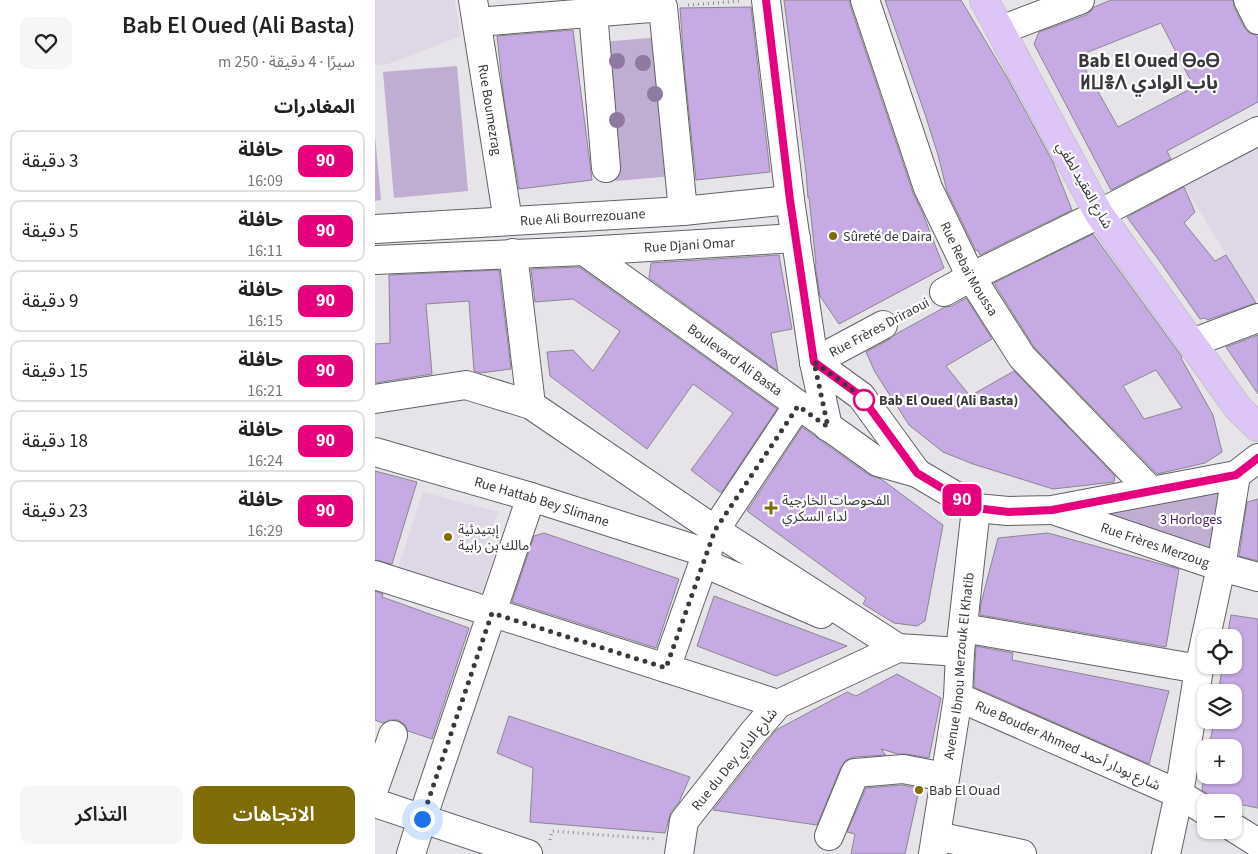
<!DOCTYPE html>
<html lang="ar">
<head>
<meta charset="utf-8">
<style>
  body { margin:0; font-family:"Source Sans 3","Noto Sans Arabic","Noto Sans Tifinagh",sans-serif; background:#f6f6f6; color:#222; direction:rtl; height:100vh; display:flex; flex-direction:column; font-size:19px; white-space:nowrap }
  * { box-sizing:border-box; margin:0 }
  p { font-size:16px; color:#767676 }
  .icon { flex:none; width:28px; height:28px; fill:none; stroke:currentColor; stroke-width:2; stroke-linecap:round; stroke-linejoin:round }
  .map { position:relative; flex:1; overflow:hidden; direction:ltr }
  .drawer { display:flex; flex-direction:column; background:#fff; width:375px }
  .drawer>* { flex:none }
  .badge { padding:0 10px; border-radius:8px; font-size:18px; line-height:32px }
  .buttons { position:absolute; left:822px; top:629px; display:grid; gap:10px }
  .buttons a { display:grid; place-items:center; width:45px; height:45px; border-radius:10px; background:#fff; box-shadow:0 1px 4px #0004; font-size:25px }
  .you { position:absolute; width:25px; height:25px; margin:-12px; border:4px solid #fff; border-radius:50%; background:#1a73e8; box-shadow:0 0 0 8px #1a73e833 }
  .map>.badge { position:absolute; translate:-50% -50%; box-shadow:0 0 0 2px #fff }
  h2 { padding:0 20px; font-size:19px; line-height:45px }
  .round { display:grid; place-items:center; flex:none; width:52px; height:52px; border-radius:10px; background:#f6f6f6 }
  .overview { display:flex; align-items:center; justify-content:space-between; height:85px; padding:0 20px }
  h1 { font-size:24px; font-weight:600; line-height:38px }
  .button { display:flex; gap:10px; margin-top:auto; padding:10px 20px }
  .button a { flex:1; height:58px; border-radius:10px; background:#806c07; color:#fff; font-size:20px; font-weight:600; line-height:58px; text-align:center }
  .button a+a { background:#f6f6f6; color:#222 }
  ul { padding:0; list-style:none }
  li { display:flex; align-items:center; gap:15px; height:62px; margin:0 10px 8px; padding:0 10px; border:2px solid #e0e0e0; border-radius:10px }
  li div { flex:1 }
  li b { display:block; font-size:19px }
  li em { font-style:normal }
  li .badge { min-width:55px; font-weight:700; text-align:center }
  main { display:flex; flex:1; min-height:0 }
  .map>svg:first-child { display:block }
  .built { fill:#ded8e6 }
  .green { fill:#bfadd2 }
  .building { fill:#c5aae3; stroke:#89878d; fill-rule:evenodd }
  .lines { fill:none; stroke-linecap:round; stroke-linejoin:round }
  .minor-casing { stroke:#636066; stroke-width:30 }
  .major-casing { stroke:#c4c3c4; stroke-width:30 }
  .path { stroke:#8a888c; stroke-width:3; stroke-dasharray:1 4; stroke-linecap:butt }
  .minor { stroke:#fff; stroke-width:28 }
  .major { stroke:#ddc5f7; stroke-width:28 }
  .tree { fill:#8f79a0 }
  .line-casing { stroke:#fff; stroke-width:11 }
  .line { stroke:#e6007e; stroke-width:8 }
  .walk { stroke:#39383b; stroke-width:5; stroke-dasharray:0 9 }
  .poi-dot { fill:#806c07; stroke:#fff; stroke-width:2 }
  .stop-dot { fill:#fff; stroke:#e6007e; stroke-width:2.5 }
  .labels { text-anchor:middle; stroke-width:4.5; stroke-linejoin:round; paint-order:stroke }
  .street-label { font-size:14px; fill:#39383b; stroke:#fff }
  .poi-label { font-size:14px; fill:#39383b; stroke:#fff; text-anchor:start }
  .stop-label { font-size:14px; font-weight:bold; fill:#39383b; stroke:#fff; text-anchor:start }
  .park-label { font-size:14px; fill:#472365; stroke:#fff }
  .district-label { font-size:19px; font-weight:bold; fill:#3a373c; stroke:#fff }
</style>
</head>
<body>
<main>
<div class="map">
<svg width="883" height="854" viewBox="0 0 883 854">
  <rect width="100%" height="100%" fill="#e6e3e9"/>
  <path class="built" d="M0,0h79l7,36 -73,28 -13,1z
    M883,139v159l-4,2 -73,-119z
    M48,492l75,20 -10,31 9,3 -19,59 -83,-28z"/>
  <path class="green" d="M285,37l13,139 -58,5 -13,-139z
    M82,66l11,125 -74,7 -11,-126z
    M0,136l6,64 -6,1z
    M849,486l-14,67 -122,-42z"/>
  <path class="building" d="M409,0h66v5l63,188 10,21 21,54 -105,56 -19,-28 -5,-32h1l-7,-67 -1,1 -2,-26z
    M510,0h76l46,77 46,85 19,48 -92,45 -2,-5 -2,1 -29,-60 -9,-36 -13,-41z
    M736,0h122l1,7 10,20 5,6 7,2 2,4v63l-91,49 4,8 -60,31 -77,-146 5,-12 47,-17 6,-5 2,-3zM786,23l33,64 -76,40 -40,-71z
    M376,7l19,165 -74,8 -11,-105 -5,-67z
    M198,30l19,150 -73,9 -15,-90 -7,-63z
    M809,187l11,25 -11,11 31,38 11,-6 30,48 -49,17 -2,-2 -5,1 -39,-56 -34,-46z
    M718,234l89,123 -1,1 32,57 9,37 -17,11 -48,11 -123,-127 -40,-64zM781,370l26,38 -38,11 -21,-33z
    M404,255l13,74 -21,4 7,38 -129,-93 2,-15z
    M204,267l198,142 -56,84 -30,-23 42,-57 -40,-29 -46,65 -97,-73 -3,-24 26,-2 20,21 27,-40 -47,-32 -38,3 -4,-33z
    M124,270l12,99 -31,4 -6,-2 -5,-70 -43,3 6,70 -57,9v-39l15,-1 -1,-68z
    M591,298l26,41 -46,27 24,30 44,-25 101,105 -1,6 -61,7 -80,-25 -30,-12 -34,-27 -34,-53 -9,-20 24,-13 6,-5 49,-27 7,-1z
    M883,335v59l-32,-47z
    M427,427l67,48 12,4 62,46 -18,96 -8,5 -23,-3 -31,-19 3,-6 -119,-87z
    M0,471l42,11 -25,82 -17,-4z
    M883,499v62l-19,-5 8,-54z
    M169,533l135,46 -23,69 -144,-46 22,-66z
    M673,533l131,36 -13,78 -186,-32 1,-12 17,-65z
    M0,591l8,3 -1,3 87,31 -37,111 -24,-8 -3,-6 -7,-5h-8l-7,3 -8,-3z
    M339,596l133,50 -71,30 -79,-30z
    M856,615l27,4v189l-41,-8 -15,-10 4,-26v11h28v-27h-25l5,-28h20v-28h-16l5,-27h11v-27h-7z
    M601,646l37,7 -1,7 157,31 -20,73 -175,-77z
    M522,674l44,24 -12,60 -23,-4h-8l-17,-5 5,6 -32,2 -8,3 -5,7 -24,58 -104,-15 63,-80 71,-38 9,4z
    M134,716l181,61 -11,25 -8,10 -6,21 -135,-11 3,-54 -36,-15z
    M527,785l15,3 2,2 -14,64h-54l4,-20 -8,-2 19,-44z"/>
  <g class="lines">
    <defs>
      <g id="minor">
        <path id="s1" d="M98,0l35,221"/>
        <path d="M391,0l24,200 24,162 14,65"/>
        <path id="s2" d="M490,0l63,188 43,89 51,80 129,134"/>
        <path d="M873,0l10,20"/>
        <path d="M218,12l13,156"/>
        <path d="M102,22l186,-15 20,204"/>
        <path d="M626,30l79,-30"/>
        <path id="s3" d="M0,229l308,-18 107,-11"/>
        <path id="s4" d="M209,251l294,211 39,11 59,35 32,3 44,-1 184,-35 22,-17"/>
        <path d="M138,253l18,152"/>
        <path id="s5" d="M0,260l209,-9 212,-13"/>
        <path d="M569,292l27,-15 128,-63 159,-83"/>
        <path d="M817,343l66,-25"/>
        <path d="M439,362l47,34 56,77"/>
        <path d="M439,362l69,-37"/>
        <path d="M0,399l91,-14 65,20 184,125 183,118 62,4"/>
        <path id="s6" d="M0,452l156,45 176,56"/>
        <path id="s7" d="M678,510l168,57 37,10"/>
        <path d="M329,563l117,51"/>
        <path d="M0,575l403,129"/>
        <path d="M588,628l236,41"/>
        <path d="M291,668l49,-138 83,-125"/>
        <path d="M583,697l221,97 27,17"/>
        <path d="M0,786l18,-51"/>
        <path d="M0,803l153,51"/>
        <path d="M859,828l24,15"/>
        <path d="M454,836l26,-63 48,-4 42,8"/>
        <path d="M561,836l86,18"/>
        <path d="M36,854l11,-35 109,-322"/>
        <path d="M304,854l5,-33 69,-88 25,-29 120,-56"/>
        <path id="s8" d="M558,854l25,-157 2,-45 16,-144"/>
        <path d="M791,854l13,-60 20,-125 22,-102 15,-92"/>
      </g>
      <path id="major" d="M609,0l115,214 139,194 20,19"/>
    </defs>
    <use href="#minor" class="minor-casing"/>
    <use href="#major" class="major-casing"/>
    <path class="path" d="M313,5l54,-4
      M530,313l18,-10
      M175,840l2,-9 104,8"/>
    <use href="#minor" class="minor"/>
    <use href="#major" class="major"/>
  </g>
  <g class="tree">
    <circle cx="242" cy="61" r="8"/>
    <circle cx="268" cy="63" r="8"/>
    <circle cx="280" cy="94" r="8"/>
    <circle cx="242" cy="120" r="8"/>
  </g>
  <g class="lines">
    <defs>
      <path id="line" d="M391,0l24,200 24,162 47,34 56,77 58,35 34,4 43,-2 184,-35 22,-17"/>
    </defs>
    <use href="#line" class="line-casing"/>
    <use href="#line" class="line"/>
    <path class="walk" d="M47,819l70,-206 174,55 49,-138 73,-109 10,-15 30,21 -14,-65 47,34 3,4"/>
  </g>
  <g class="poi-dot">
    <circle cx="458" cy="236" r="5"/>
    <path d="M393.5 500.5h5v5h5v5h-5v5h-5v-5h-5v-5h5z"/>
    <circle cx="73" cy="537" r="5"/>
    <circle cx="544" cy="790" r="5"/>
  </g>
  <circle class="stop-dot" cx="489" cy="400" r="10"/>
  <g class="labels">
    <g class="street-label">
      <text dy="5" stroke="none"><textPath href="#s1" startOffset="111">Rue Boumezrag</textPath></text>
      <text transform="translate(710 185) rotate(60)" y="5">شارع العقيد لطفي</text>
      <text dy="5" stroke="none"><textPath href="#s3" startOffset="208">Rue Ali Bourrezouane</textPath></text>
      <text dy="5" stroke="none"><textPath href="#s5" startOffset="315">Rue Djani Omar</textPath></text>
      <text dy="5" stroke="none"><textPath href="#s2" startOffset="289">Rue Rebaï Moussa</textPath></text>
      <text transform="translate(504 327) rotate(-28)" y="5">Rue Frères Driraoui</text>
      <text dy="5" stroke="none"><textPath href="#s4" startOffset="186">Boulevard Ali Basta</textPath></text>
      <text dy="5" stroke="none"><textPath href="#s6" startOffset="174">Rue Hattab Bey Slimane</textPath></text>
      <text dy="5" stroke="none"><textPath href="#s7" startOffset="108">Rue Frères Merzoug</textPath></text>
      <text dy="5" stroke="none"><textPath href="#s8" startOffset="190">Avenue Ibnou Merzouk El Khatib</textPath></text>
      <text transform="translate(693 745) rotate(24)" y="5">Rue Bouder Ahmed شارع بودار أحمد</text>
      <text transform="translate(359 759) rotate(-51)" y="5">Rue du Dey شارع الداي</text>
    </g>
    <g class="poi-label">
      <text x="468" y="241">Sûreté de Daira</text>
      <text x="407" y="505">الفحوصات الخارجية<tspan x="407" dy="16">لداء السكري</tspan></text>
      <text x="83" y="534">إبتيدئية<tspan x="83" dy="16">مالك بن رابية</tspan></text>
      <text x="554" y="795">Bab El Ouad</text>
    </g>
    <g class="stop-label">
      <text x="504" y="405">Bab El Oued (Ali Basta)</text>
    </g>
    <g class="park-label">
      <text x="816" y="524">3 Horloges</text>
    </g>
    <g class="district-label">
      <text x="774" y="67">Bab El Oued ⴱⴰⴱ<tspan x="774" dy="22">ⵍⵡⴻⴷ باب الوادي</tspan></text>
    </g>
  </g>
</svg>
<div class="buttons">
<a><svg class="icon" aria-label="locate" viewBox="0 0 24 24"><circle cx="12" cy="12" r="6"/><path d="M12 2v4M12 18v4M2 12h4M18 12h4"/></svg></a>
<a><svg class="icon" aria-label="layers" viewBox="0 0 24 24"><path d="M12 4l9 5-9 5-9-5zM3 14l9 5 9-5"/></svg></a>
<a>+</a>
<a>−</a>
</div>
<div class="you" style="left:47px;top:819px"></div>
<b class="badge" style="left:587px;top:500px;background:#e6007e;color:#fff">90</b>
</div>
<section class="drawer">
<div class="overview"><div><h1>Bab El Oued (Ali Basta)</h1><p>سيرًا · 4 دقيقة · 250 m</p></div><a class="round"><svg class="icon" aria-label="heart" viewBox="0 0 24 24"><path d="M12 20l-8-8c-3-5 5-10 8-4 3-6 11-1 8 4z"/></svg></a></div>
<h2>المغادرات</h2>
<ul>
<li><span class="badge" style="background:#e6007e;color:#fff">90</span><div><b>حافلة</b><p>16:09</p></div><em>3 دقيقة</em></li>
<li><span class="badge" style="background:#e6007e;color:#fff">90</span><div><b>حافلة</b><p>16:11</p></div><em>5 دقيقة</em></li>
<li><span class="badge" style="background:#e6007e;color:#fff">90</span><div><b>حافلة</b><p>16:15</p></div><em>9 دقيقة</em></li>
<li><span class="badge" style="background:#e6007e;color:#fff">90</span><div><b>حافلة</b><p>16:21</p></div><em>15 دقيقة</em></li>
<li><span class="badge" style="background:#e6007e;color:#fff">90</span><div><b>حافلة</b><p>16:24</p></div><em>18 دقيقة</em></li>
<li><span class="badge" style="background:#e6007e;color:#fff">90</span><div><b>حافلة</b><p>16:29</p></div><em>23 دقيقة</em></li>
</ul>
<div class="button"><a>الاتجاهات</a><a>التذاكر</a></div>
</section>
</main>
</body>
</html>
